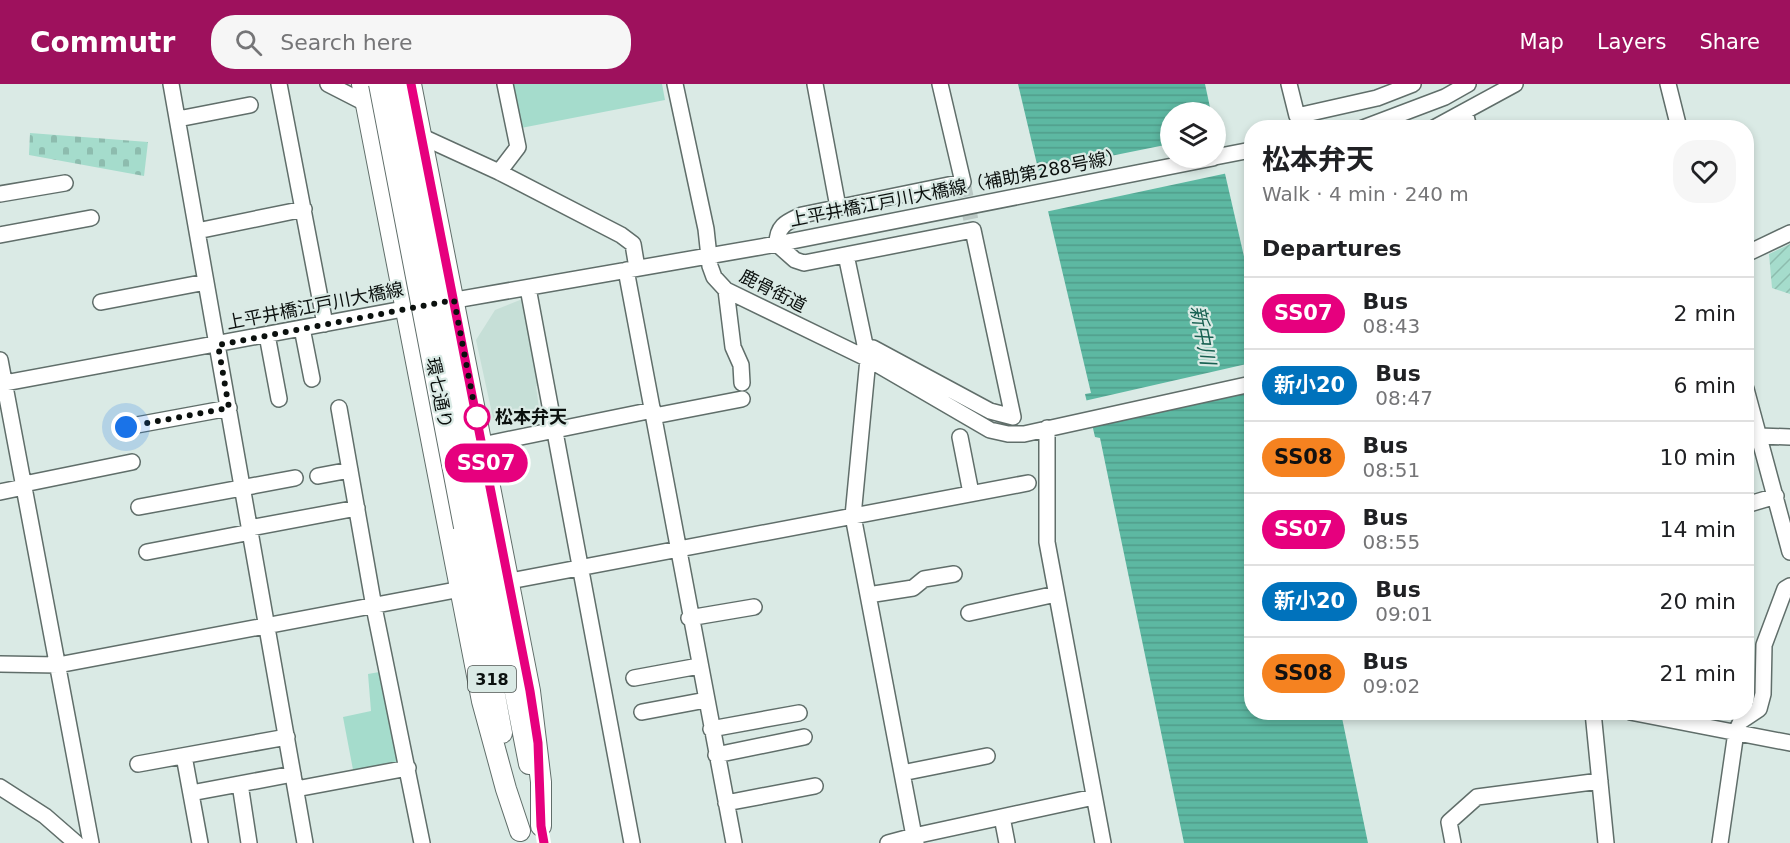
<!DOCTYPE html>
<html lang="en">
<head>
<meta charset="utf-8">
<style>
  body { margin:0; font-family:"DejaVu Sans","Noto Sans JP",sans-serif; background:#f6f6f6; color:#202124; height:100vh; display:flex; flex-direction:column; font-size:22px; white-space:nowrap }
  * { box-sizing:border-box; margin:0 }
  p { font-size:20px; color:#757577 }
  .icon { flex:none; width:33px; height:33px; fill:none; stroke:currentColor; stroke-width:2; stroke-linecap:round; stroke-linejoin:round }
  .map { position:relative; flex:1; overflow:hidden }
  .drawer { position:absolute; left:1244px; top:36px; width:510px; height:600px; display:flex; flex-direction:column; background:#fff; border-radius:24px; box-shadow:0 3px 9px #0003 }
  .drawer>* { flex:none }
  .badge { padding:0 12px; border-radius:20px; font-size:21px; line-height:39px }
  .tools { position:absolute; left:1160px; top:18px; display:grid; gap:12px }
  .tools a { display:grid; place-items:center; width:66px; height:66px; border-radius:50%; background:#fff; box-shadow:0 3px 9px #0003; font-size:30px }
  .you { position:absolute; width:30px; height:30px; margin:-15px; border:4px solid #fff; border-radius:50%; background:#1a73e8; box-shadow:0 0 0 9px #1a73e833 }
  .map>.badge { position:absolute; translate:-50% -50%; box-shadow:0 0 0 3px #fff }
  h2 { padding:0 18px; font-size:22px; line-height:54px }
  .round { display:grid; place-items:center; flex:none; width:63px; height:63px; border-radius:24px; background:#f6f6f6 }
  .headline { display:flex; align-items:center; justify-content:space-between; height:102px; padding:0 18px }
  h1 { font-size:28px; font-weight:700; line-height:45px }
  ul { padding:0; list-style:none }
  li { display:flex; align-items:center; gap:18px; height:72px; padding:0 18px; border-top:2px solid #e0e0e0 }
  li div { flex:1 }
  li b { display:block; font-size:22px }
  li em { font-style:normal }
  li .badge { min-width:66px; font-weight:700; text-align:center }
  header { display:flex; align-items:center; gap:36px; box-sizing:border-box; height:84px; padding:0 30px; background:#9e115d; color:#fff }
  header strong { font-size:28px }
  nav { display:flex; gap:33px; margin-inline-start:auto; font-size:21px }
  .search { width:420px; height:54px; background:#f6f6f6; display:flex; align-items:center; gap:15px; box-sizing:border-box; padding:0 21px; border-radius:24px; color:#757577; font-size:22px }
  .map>svg:first-child { display:block }
  .built { fill:#c6dfd7 }
  .cemetery { fill:url(#cemetery-stones) }
  .park { fill:#a5dccc }
  .garden { fill:url(#garden-furrows) }
  .water { fill:url(#water-rules) }
  .pier { fill:#daeae5 }
  .lines { fill:none; stroke-linecap:round; stroke-linejoin:round }
  .minor-tunnel { stroke:#bbc9c5; stroke-width:15; stroke-dasharray:15 8; stroke-linecap:butt }
  .minor-casing { stroke:#606e6a; stroke-width:18 }
  .major-casing { stroke:#606e6a; stroke-width:22 }
  .minor { stroke:#fff; stroke-width:15 }
  .major { stroke:#fff; stroke-width:20 }
  .major-bridge-casing { stroke:#606e6a; stroke-width:22; stroke-linecap:butt }
  .major-bridge { stroke:#fff; stroke-width:20 }
  .line-casing { stroke:#fff; stroke-width:14 }
  .line { stroke:#e6007e; stroke-width:9 }
  .walk { stroke:#0b100e; stroke-width:6; stroke-dasharray:0 10.8 }
  .stop-dot { fill:#fff; stroke:#e6007e; stroke-width:3 }
  .labels { text-anchor:middle; stroke-width:4.5; stroke-linejoin:round; paint-order:stroke }
  .shield { fill:#daeae5; stroke:#49514e; stroke-width:1.5 }
  .shield-label { font-size:16px; font-weight:bold; fill:#0b100e }
  .street-label { font-size:18px; fill:#0b100e; stroke:#daeae5 }
  .stop-label { font-size:18px; font-weight:bold; fill:#0b100e; stroke:#daeae5; text-anchor:start }
  .water-label { font-size:20px; font-style:italic; fill:#176051; stroke:#daeae5 }
</style>
</head>
<body>
<header>
<strong>Commutr</strong>
<div class="search"><svg class="icon" aria-label="search" viewBox="0 0 24 24"><circle cx="10" cy="10" r="6"/><path d="M15 15l6 6"/></svg>Search here</div>
<nav><a>Map</a><a>Layers</a><a>Share</a></nav>
</header>
<div class="map">
<svg width="1790" height="759" viewBox="0 0 1790 759">
  <defs>
    <pattern id="cemetery-stones" width="16" height="16" patternUnits="userSpaceOnUse" patternTransform="scale(1.5)"><rect width="16" height="16" fill="#a5dccc"/><path d="M2 7V4a2 2 0 0 1 4 0v3zM10 15v-3a2 2 0 0 1 4 0v3z" fill="#8dbcae"/></pattern>
    <pattern id="garden-furrows" width="10" height="10" patternUnits="userSpaceOnUse" patternTransform="scale(1.5)"><rect width="10" height="10" fill="#a5dccc"/><path d="M-1 1l2-2M0 10L10 0M9 11l2-2" fill="none" stroke="#8dbcae"/></pattern>
    <pattern id="water-rules" width="6" height="5" patternUnits="userSpaceOnUse" patternTransform="scale(1.5)"><rect width="6" height="5" fill="#5db8a2"/><path d="M0 2.5h6" fill="none" stroke="#509d8a"/></pattern>
  </defs>
  <rect width="100%" height="100%" fill="#daeae5"/>
  <path class="built" d="M525,214l16,88h-5l3,22 -46,10 -17,-78 19,-30z"/>
  <path class="cemetery" d="M30,49l118,9 -4,34 -115,-21z"/>
  <path class="park" d="M512,0h150l3,16 -144,28z
    M385,587l20,94 -51,10 -11,-58 28,-6 -3,-37z"/>
  <path class="garden" d="M1790,160v50l-18,-6 -3,-34z"/>
  <path class="water" d="M1018,0h187l6,28h-41v46h45v-28l36,157v425l90,1 27,130h-184l-84,-405 -5,-1 -10,-43 6,-1z"/>
  <path class="pier" d="M1219,50l9,39 -183,39 -9,-41 134,-27v14h45v-23z
    M1251,279v29l-162,35 -5,-26z"/>
  <g class="lines">
    <path class="minor-tunnel" d="M963,98l10,48"/>
    <defs>
      <path id="minor" d="M171,0l134,759
        M279,0l46,240
        M328,0l43,22
        M675,0l31,145 4,37 4,11 12,13 142,69 122,71 18,4h16l227,-50
        M815,0l23,123
        M1289,0l8,32 80,-18 36,-14
        M1668,0l11,44
        M1465,28l4,16
        M178,35l72,-14
        M1363,44l82,-31 23,-13
        M1434,44l81,-44
        M414,49l85,39 122,63 12,9 4,24
        M1215,73l36,-7
        M499,88l19,-25 -13,-63
        M0,110l65,-11
        M197,147l107,-22
        M0,151l91,-17
        M1746,170l44,-21
        M846,171l22,104 -15,157 61,320 -26,7
        M626,186l108,573
        M528,204l104,555
        M726,206l7,57 8,18 1,18
        M101,218l105,-20
        M444,218l333,-58 436,-86
        M302,244l10,51
        M267,251l12,64
        M866,265l7,-1 117,63 23,6 -40,-187 -169,33 -9,-3 -18,-16c0,-19 10,-22 25,-29l161,-33 -23,-98
        M0,276l91,483
        M0,300l414,-77
        M1746,305l44,163
        M339,324l35,199 48,236
        M654,332l88,-17
        M126,343l103,-19
        M1047,344v114l56,301
        M1759,352l31,1
        M960,353l11,56
        M482,361l171,-35
        M318,392l32,-6
        M24,400l108,-22
        M0,408l24,-5
        M1746,421l30,-9
        M139,423l156,-29
        M250,444l107,-20
        M147,468l104,-20
        M510,497l518,-98
        M868,511l45,-7 11,-9 30,-5
        M969,529l87,-19
        M689,534l65,-11
        M0,580l58,1 403,-76
        M634,594l65,-12
        M642,628l64,-12
        M1593,628l13,131
        M1630,628l160,31
        M711,645l88,-16
        M716,671l88,-18
        M184,672l16,87
        M138,680l149,-27
        M902,689l85,-17
        M240,700l9,59
        M0,703l45,29 31,27
        M296,705l112,-21
        M191,709l102,-19
        M726,719l89,-17
        M1002,733l5,26
        M916,759l-2,-7 180,-39
        M1453,759l-4,-21 28,-25 123,-16
        M1720,759l16,-111 5,-11 18,-12 4,-15 1,-49 21,-56 5,-3"/>
      <path id="major" d="M362,0l120,617 24,88 14,42
        M411,0l119,607 11,91v44
        M482,440l47,240
        M464,443l38,206"/>
    </defs>
    <use href="#minor" class="minor-casing"/>
    <use href="#major" class="major-casing"/>
    <use href="#minor" class="minor"/>
    <use href="#major" class="major"/>
    <defs>
      <path id="major-bridge" d="M379,0l85,443
        M397,0l85,440"/>
    </defs>
    <use href="#major-bridge" class="major-bridge-casing"/>
    <use href="#major-bridge" class="major-bridge"/>
  </g>
  <g class="lines">
    <defs>
      <path id="line" d="M411,0l119,607 8,52 3,83 3,17"/>
    </defs>
    <use href="#line" class="line-casing"/>
    <use href="#line" class="line"/>
    <path class="walk" d="M126,343l103,-19 -11,-63 236,-45 24,125 -1,-8"/>
  </g>
  <circle class="stop-dot" cx="477" cy="333" r="12"/>
  <g class="labels">
    <rect class="shield" x="468" y="582" width="48" height="26" rx="4.5"/>
    <g class="shield-label">
      <text x="492" y="601">318</text>
    </g>
    <g class="street-label">
      <text transform="translate(957 104) rotate(-11)" y="6">上平井橋江戸川大橋線（補助第288号線）</text>
      <text transform="translate(773 207) rotate(27)" y="6">鹿骨街道</text>
      <text transform="translate(315 222) rotate(-11)" y="6">上平井橋江戸川大橋線</text>
      <text transform="translate(439 309) rotate(79)" y="6">環七通り</text>
    </g>
    <g class="stop-label">
      <text x="495" y="339">松本弁天</text>
    </g>
    <g class="water-label">
      <text transform="translate(1203 251) rotate(79)" y="7">新中川</text>
    </g>
  </g>
</svg>
<div class="tools">
<a><svg class="icon" aria-label="layers" viewBox="0 0 24 24"><path d="M12 4l9 5-9 5-9-5zM3 14l9 5 9-5"/></svg></a>
</div>
<div class="you" style="left:126px;top:343px"></div>
<b class="badge" style="left:486px;top:379px;background:#e6007e;color:#fff">SS07</b>
<section class="drawer">
<div class="headline"><div><h1>松本弁天</h1><p>Walk · 4 min · 240 m</p></div><a class="round"><svg class="icon" aria-label="heart" viewBox="0 0 24 24"><path d="M12 20l-8-8c-3-5 5-10 8-4 3-6 11-1 8 4z"/></svg></a></div>
<h2>Departures</h2>
<ul>
<li><span class="badge" style="background:#e6007e;color:#fff">SS07</span><div><b>Bus</b><p>08:43</p></div><em>2 min</em></li>
<li><span class="badge" style="background:#0072bc;color:#fff">新小20</span><div><b>Bus</b><p>08:47</p></div><em>6 min</em></li>
<li><span class="badge" style="background:#f58220;color:#111">SS08</span><div><b>Bus</b><p>08:51</p></div><em>10 min</em></li>
<li><span class="badge" style="background:#e6007e;color:#fff">SS07</span><div><b>Bus</b><p>08:55</p></div><em>14 min</em></li>
<li><span class="badge" style="background:#0072bc;color:#fff">新小20</span><div><b>Bus</b><p>09:01</p></div><em>20 min</em></li>
<li><span class="badge" style="background:#f58220;color:#111">SS08</span><div><b>Bus</b><p>09:02</p></div><em>21 min</em></li>
</ul>
</section>
</div>
</body>
</html>
